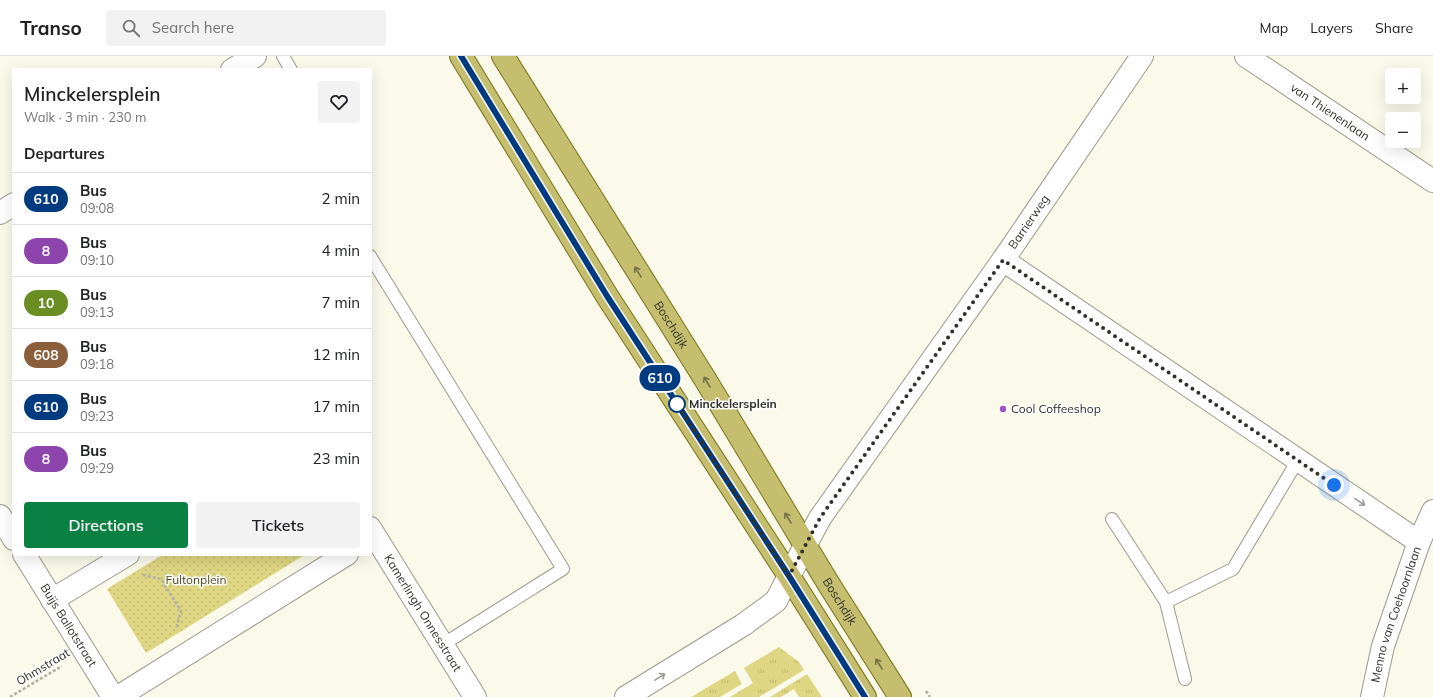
<!DOCTYPE html>
<html lang="en">
<head>
<meta charset="utf-8">
<style>
  body { margin:0; font-family:Mulish,sans-serif; background:#f2f2f2; color:#202124; height:100vh; display:flex; flex-direction:column; font-size:15px; white-space:nowrap }
  * { box-sizing:border-box; margin:0 }
  p { font-size:13px; color:#757577 }
  .icon { flex:none; width:22px; height:22px; fill:none; stroke:currentColor; stroke-width:2; stroke-linecap:round; stroke-linejoin:round }
  .map { position:relative; flex:1; overflow:hidden }
  .drawer { position:absolute; left:12px; top:12px; width:360px; height:488px; display:flex; flex-direction:column; background:#fff; border-radius:4px; box-shadow:0 4px 16px #0002 }
  .drawer>* { flex:none }
  .badge { padding:0 8px; border-radius:13px; font-size:14px; line-height:26px }
  .buttons { position:absolute; left:1385px; top:12px; display:grid; gap:8px }
  .buttons a { display:grid; place-items:center; width:36px; height:36px; border-radius:4px; background:#fff; box-shadow:0 4px 16px #0002; font-size:20px }
  .you { position:absolute; width:20px; height:20px; margin:-10px; border:3px solid #fff; border-radius:50%; background:#1a73e8; box-shadow:0 0 0 6px #1a73e833 }
  .map>.badge { position:absolute; translate:-50% -50%; box-shadow:0 0 0 2px #fff }
  h2 { padding:0 12px; font-size:15px; line-height:36px }
  .round { display:grid; place-items:center; flex:none; width:42px; height:42px; border-radius:4px; background:#f2f2f2 }
  .head { display:flex; align-items:center; justify-content:space-between; height:68px; padding:0 12px }
  h1 { font-size:19px; font-weight:600; line-height:30px }
  .action { display:flex; gap:8px; margin-top:auto; padding:8px 12px }
  .action a { flex:1; height:46px; border-radius:4px; background:#0b8043; color:#fff; font-size:16px; font-weight:600; line-height:46px; text-align:center }
  .action a+a { background:#f2f2f2; color:#202124 }
  ul { padding:0; list-style:none }
  li { display:flex; align-items:center; gap:12px; height:52px; padding:0 12px; border-top:1px solid #e0e0e0 }
  li div { flex:1 }
  li b { display:block; font-size:15px }
  li em { font-style:normal }
  li .badge { min-width:44px; font-weight:700; text-align:center }
  header { display:flex; align-items:center; gap:24px; box-sizing:border-box; height:56px; padding:0 20px; background:#fff; border-bottom:1px solid #e0e0e0 }
  header strong { font-size:19px }
  nav { display:flex; gap:22px; margin-inline-start:auto; font-size:14px }
  .search { width:280px; height:36px; background:#f2f2f2; display:flex; align-items:center; gap:10px; box-sizing:border-box; padding:0 14px; border-radius:4px; color:#757577; font-size:15px }
  .map>svg:first-child { display:block }
  .grass { fill:url(#grass-tufts) }
  .garden { fill:url(#garden-dots) }
  .lines { fill:none; stroke-linecap:round; stroke-linejoin:round }
  .lane-casing { stroke:#9c9a8d; stroke-width:14 }
  .street-casing { stroke:#9c9a8d; stroke-width:24 }
  .secondary-casing { stroke:#9c9a8d; stroke-width:24 }
  .primary-casing { stroke:#787119; stroke-width:24 }
  .path { stroke:#afafa3; stroke-width:2.5; stroke-dasharray:3 2; stroke-linecap:butt }
  .lane { stroke:#fff; stroke-width:12 }
  .street { stroke:#fff; stroke-width:22 }
  .secondary { stroke:#fff; stroke-width:22 }
  .primary { stroke:#c5be6f; stroke-width:22 }
  .oneway { stroke:#74704a }
  .oneway2 { stroke:#989895 }
  .line-casing { stroke:#fff; stroke-width:9 }
  .line { stroke:#003b80; stroke-width:6 }
  .walk { stroke:#31312b; stroke-width:4; stroke-dasharray:0 7.2 }
  .stop-dot { fill:#fff; stroke:#003b80; stroke-width:2 }
  .poi-dot { fill:#9e52c3; stroke:#fff; stroke-width:1.5 }
  .labels { text-anchor:middle; stroke-width:3; stroke-linejoin:round; paint-order:stroke }
  .street-label { font-size:12px; fill:#31312b; stroke:#fff }
  .stop-label { font-size:12px; font-weight:bold; fill:#31312b; stroke:#fff; text-anchor:start }
  .poi-label { font-size:12px; fill:#31312b; stroke:#fff; text-anchor:start }
  .park-label { font-size:12px; fill:#4d481f; stroke:#fff }
</style>
</head>
<body>
<header>
<strong>Transo</strong>
<div class="search"><svg class="icon" aria-label="search" viewBox="0 0 24 24"><circle cx="10" cy="10" r="6"/><path d="M15 15l6 6"/></svg>Search here</div>
<nav><a>Map</a><a>Layers</a><a>Share</a></nav>
</header>
<div class="map">
<svg width="1433" height="641" viewBox="0 0 1433 641">
  <defs>
    <pattern id="grass-tufts" width="24" height="20" patternUnits="userSpaceOnUse"><rect width="24" height="20" fill="#ded682"/><path d="M3 7l-1-3M5 7V3M7 7l1-3M15 17l-1-3M17 17v-4M19 17l1-3" fill="none" stroke="#bfb870"/></pattern>
    <pattern id="garden-dots" width="8" height="8" patternUnits="userSpaceOnUse"><rect width="8" height="8" fill="#ded682"/><path d="M2 2h.1M6 6h.1" fill="none" stroke="#bfb870" stroke-width="1.8" stroke-linecap="round"/></pattern>
  </defs>
  <rect width="100%" height="100%" fill="#faf9ea"/>
  <path class="grass" d="M779,591l20,15 5,8 -45,27h-29l23,-14 -9,-15z
    M735,615l7,13 -22,13h-29z
    M807,618l15,23h-23l-5,-8 -13,8h-11z"/>
  <path class="garden" d="M164,498h142l-160,99 -39,-64z"/>
  <g class="lines">
    <defs>
      <path id="lane" d="M283,0l8,14
        M370,200l193,313 -121,76
        M1112,463l54,83 19,77
        M1166,546l67,-33 65,-109"/>
      <g id="street">
        <path id="s1" d="M1246,0l187,125"/>
        <path d="M232,14l23,-14"/>
        <path d="M0,157l14,-9"/>
        <path d="M1003,204l416,282"/>
        <path d="M0,460l14,23"/>
        <path id="s2" d="M370,472l105,169"/>
        <path id="s3" d="M24,498l89,143"/>
        <path d="M52,544l76,-46"/>
        <path d="M118,641l229,-143"/>
        <path d="M626,641l117,-72 33,-24 13,-25"/>
        <path id="s4" d="M1372,641l11,-51 36,-104 14,-31"/>
      </g>
      <g id="secondary">
        <path id="s5" d="M789,520l31,-58 183,-258 139,-204"/>
      </g>
      <g id="primary">
        <path d="M461,0l146,240 182,280 76,121"/>
        <path id="s6" d="M503,0l202,323 123,204 72,114"/>
      </g>
    </defs>
    <use href="#lane" class="lane-casing"/>
    <use href="#street" class="street-casing"/>
    <use href="#secondary" class="secondary-casing"/>
    <use href="#primary" class="primary-casing"/>
    <path class="path" d="M143,519l18,4 20,32 -5,18
      M926,635l4,6
      M10,641l52,-31"/>
    <use href="#lane" class="lane"/>
    <use href="#street" class="street"/>
    <use href="#secondary" class="secondary"/>
    <use href="#primary" class="primary"/>
  </g>
  <defs><path id="oneway-shaft" d="M-6 0H5M1.5-3L5.5 0L1.5 3" fill="none" stroke-width="1.6" stroke-linecap="round" stroke-linejoin="round"/></defs>
  <g class="oneway">
    <use href="#oneway-shaft" transform="translate(638 216) rotate(-122)"/>
    <use href="#oneway-shaft" transform="translate(707 326) rotate(-121)"/>
    <use href="#oneway-shaft" transform="translate(788 462) rotate(-122)"/>
    <use href="#oneway-shaft" transform="translate(879 608) rotate(-122)"/>
  </g>
  <g class="oneway2">
    <use href="#oneway-shaft" transform="translate(1360 446) rotate(34)"/>
    <use href="#oneway-shaft" transform="translate(660 621) rotate(-32)"/>
  </g>
  <g class="lines">
    <defs>
      <path id="line" d="M461,0l146,240 182,280 76,121"/>
    </defs>
    <use href="#line" class="line-casing"/>
    <use href="#line" class="line"/>
    <path class="walk" d="M677,348l-3,-5 115,177 31,-58 183,-258 331,225"/>
  </g>
  <circle class="stop-dot" cx="677" cy="348" r="8"/>
  <circle class="poi-dot" cx="1003" cy="353" r="4"/>
  <g class="labels">
    <g class="street-label">
      <text dy="4" stroke="none"><textPath href="#s1" startOffset="101">van Thienenlaan</textPath></text>
      <text dy="4" stroke="none"><textPath href="#s5" startOffset="428">Barrierweg</textPath></text>
      <text dy="4" stroke="none"><textPath href="#s6" startOffset="317">Boschdijk</textPath></text>
      <text dy="4" stroke="none"><textPath href="#s6" startOffset="641">Boschdijk</textPath></text>
      <text dy="4" stroke="none"><textPath href="#s2" startOffset="100">Kamerlingh Onnesstraat</textPath></text>
      <text dy="4" stroke="none"><textPath href="#s4" startOffset="86">Menno van Coehoornlaan</textPath></text>
      <text dy="4" stroke="none"><textPath href="#s3" startOffset="84">Buijs Ballotstraat</textPath></text>
      <text transform="translate(43 611) rotate(-31)" y="4">Ohmstraat</text>
    </g>
    <g class="stop-label">
      <text x="689" y="352">Minckelersplein</text>
    </g>
    <g class="poi-label">
      <text x="1011" y="357">Cool Coffeeshop</text>
    </g>
    <g class="park-label">
      <text x="196" y="528">Fultonplein</text>
    </g>
  </g>
</svg>
<div class="buttons">
<a>+</a>
<a>−</a>
</div>
<div class="you" style="left:1334px;top:429px"></div>
<b class="badge" style="left:660px;top:322px;background:#003b80;color:#fff">610</b>
<section class="drawer">
<div class="head"><div><h1>Minckelersplein</h1><p>Walk · 3 min · 230 m</p></div><a class="round"><svg class="icon" aria-label="heart" viewBox="0 0 24 24"><path d="M12 20l-8-8c-3-5 5-10 8-4 3-6 11-1 8 4z"/></svg></a></div>
<h2>Departures</h2>
<ul>
<li><span class="badge" style="background:#003b80;color:#fff">610</span><div><b>Bus</b><p>09:08</p></div><em>2 min</em></li>
<li><span class="badge" style="background:#8e44ad;color:#fff">8</span><div><b>Bus</b><p>09:10</p></div><em>4 min</em></li>
<li><span class="badge" style="background:#6b8e23;color:#fff">10</span><div><b>Bus</b><p>09:13</p></div><em>7 min</em></li>
<li><span class="badge" style="background:#8b5e3c;color:#fff">608</span><div><b>Bus</b><p>09:18</p></div><em>12 min</em></li>
<li><span class="badge" style="background:#003b80;color:#fff">610</span><div><b>Bus</b><p>09:23</p></div><em>17 min</em></li>
<li><span class="badge" style="background:#8e44ad;color:#fff">8</span><div><b>Bus</b><p>09:29</p></div><em>23 min</em></li>
</ul>
<div class="action"><a>Directions</a><a>Tickets</a></div>
</section>
</div>
</body>
</html>
